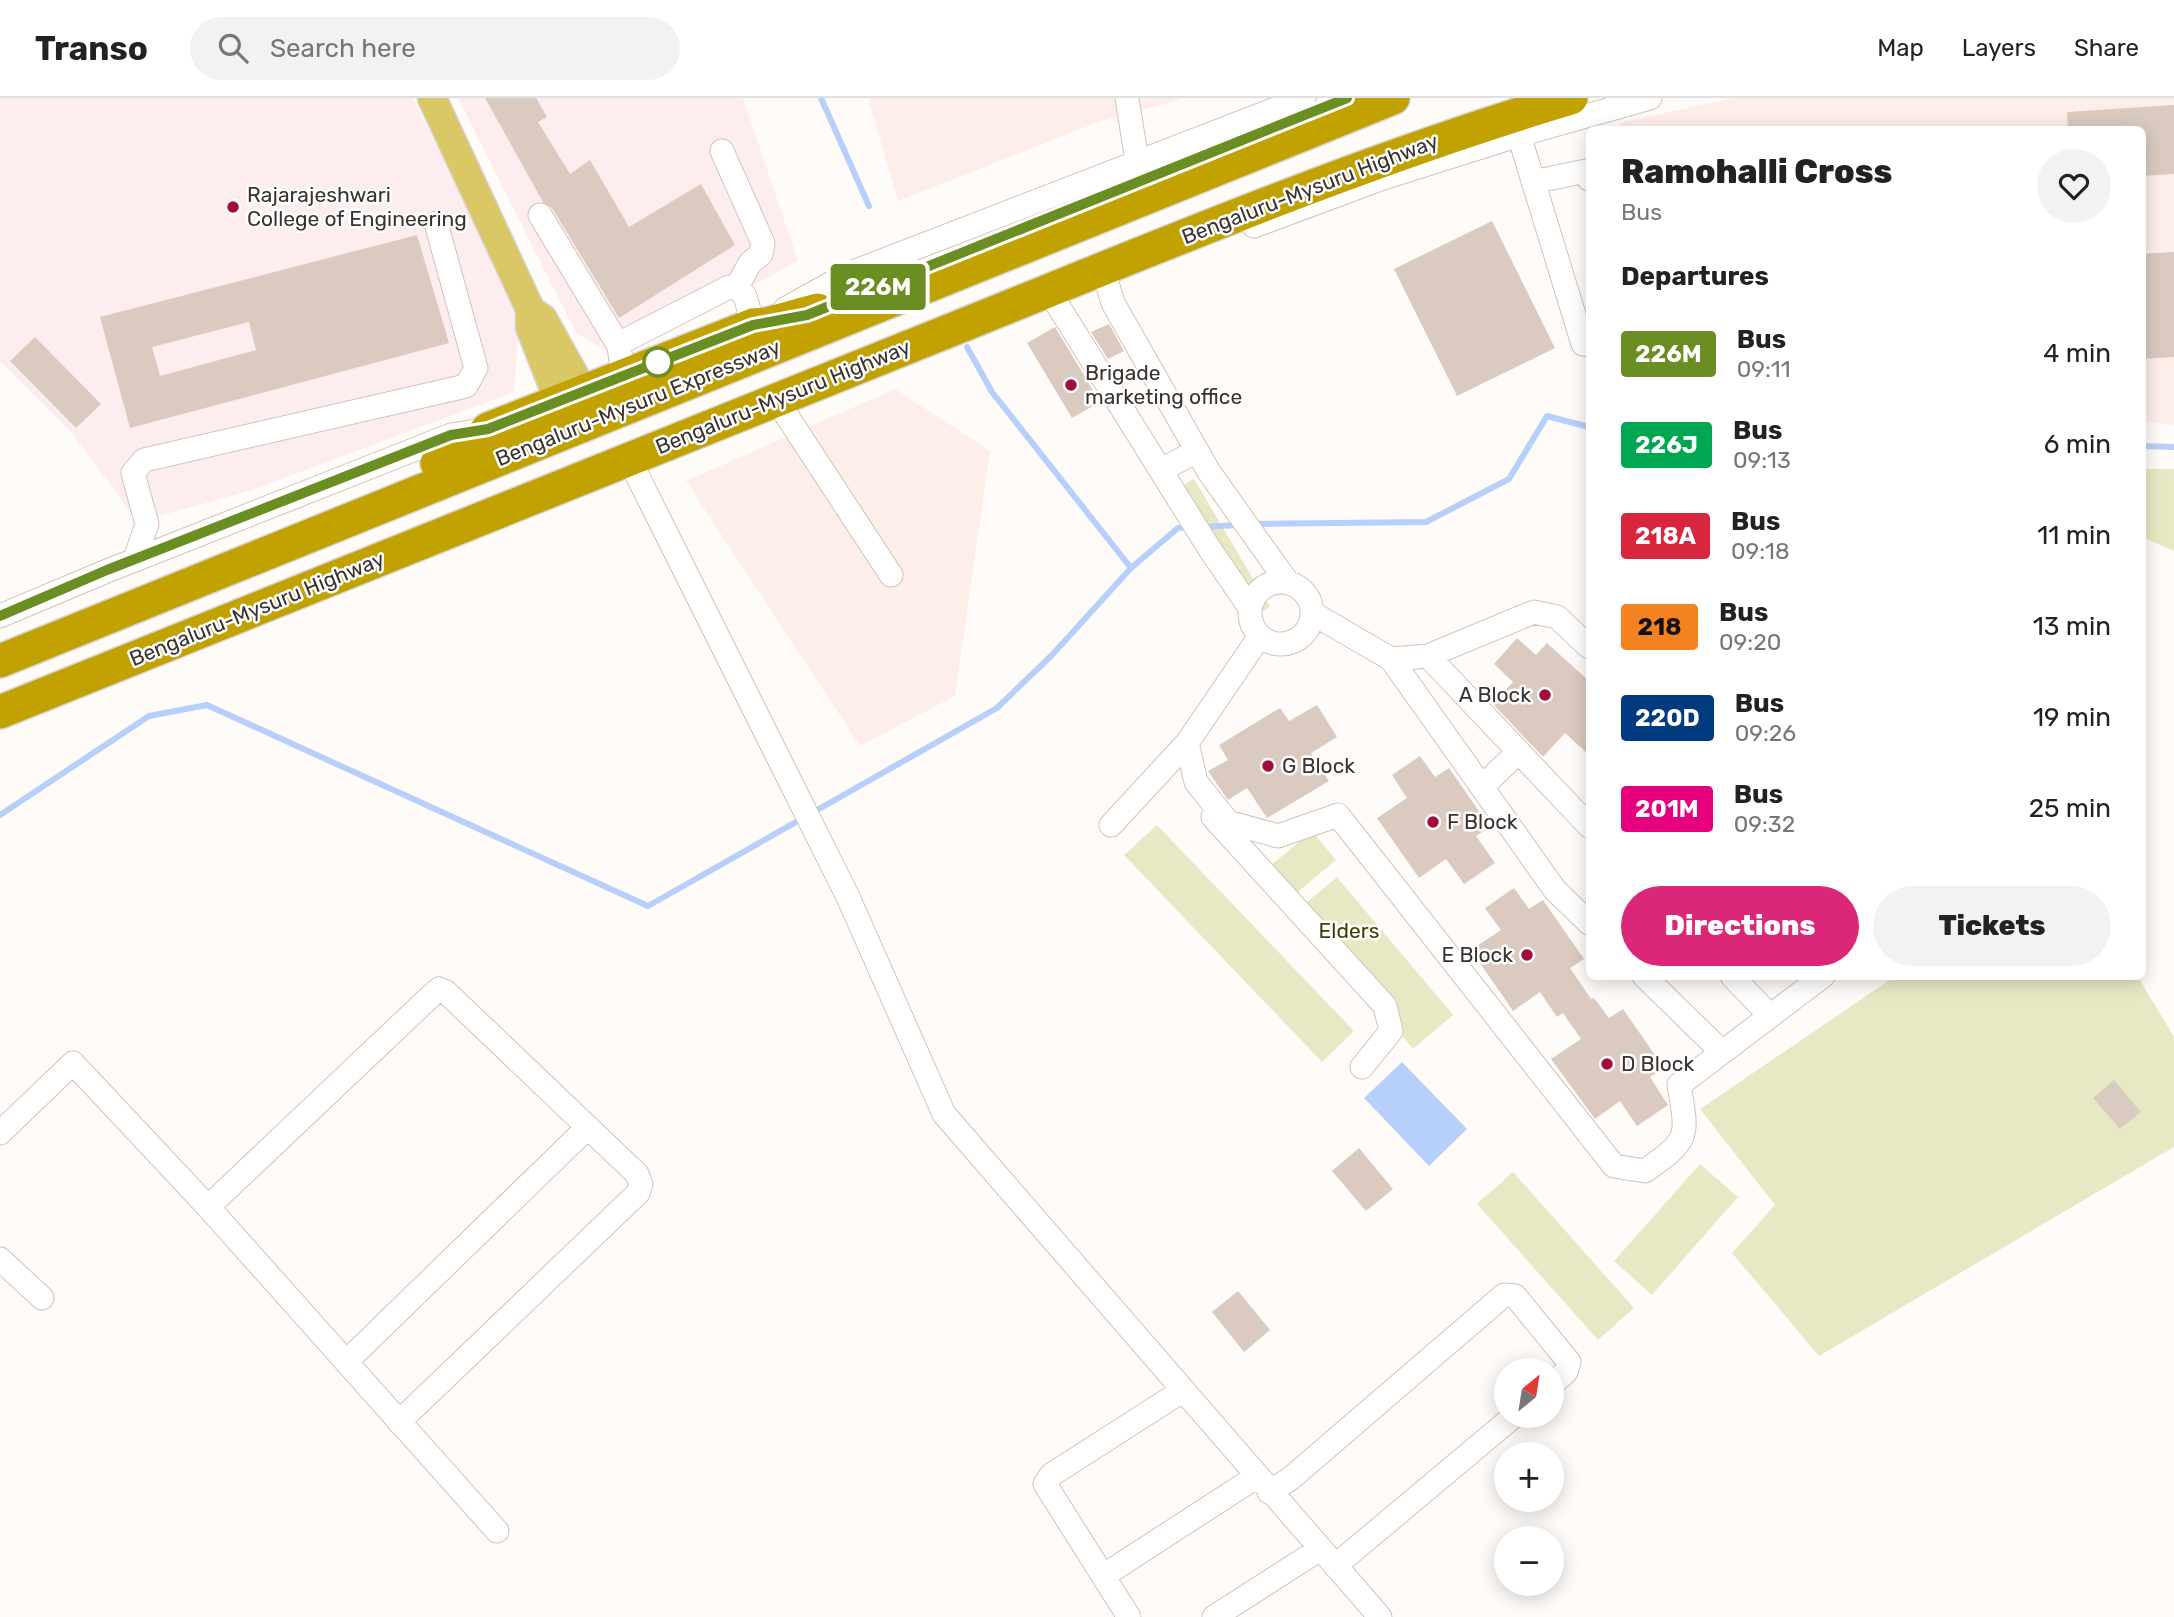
<!DOCTYPE html>
<html lang="en">
<head>
<meta charset="utf-8">
<style>
  body { margin:0; font-family:Rubik,sans-serif; background:#f2f2f2; color:#222; height:100vh; display:flex; flex-direction:column; font-size:26px; white-space:nowrap }
  * { box-sizing:border-box; margin:0 }
  p { font-size:23px; color:#767676 }
  .icon { flex:none; width:38px; height:38px; fill:none; stroke:currentColor; stroke-width:2; stroke-linecap:round; stroke-linejoin:round }
  .map { position:relative; flex:1; overflow:hidden }
  .sheet { position:absolute; left:1586px; top:28px; width:560px; height:854px; display:flex; flex-direction:column; background:#fff; border-radius:10px; box-shadow:0 4px 18px #0003 }
  .sheet>* { flex:none }
  .badge { padding:0 14px; border-radius:5px; font-size:24px; line-height:46px }
  .needle { width:46px; rotate:30deg }
  .fabs { position:absolute; left:1494px; top:1260px; display:grid; gap:14px }
  .fabs a { display:grid; place-items:center; width:70px; height:70px; border-radius:50%; background:#fff; box-shadow:0 4px 18px #0003; font-size:35px }
  .map>.badge { position:absolute; translate:-50% -50%; box-shadow:0 0 0 4px #fff }
  h2 { padding:0 35px; font-size:26px; line-height:63px }
  .round { display:grid; place-items:center; flex:none; width:74px; height:74px; border-radius:37px; background:#f2f2f2 }
  .overview { display:flex; align-items:center; justify-content:space-between; height:119px; padding:0 35px }
  h1 { font-size:33px; font-weight:800; line-height:52px }
  .primary-button { display:flex; gap:14px; margin-top:auto; padding:14px 35px }
  .primary-button a { flex:1; height:80px; border-radius:42px; background:#db2777; color:#fff; font-size:28px; font-weight:800; line-height:80px; text-align:center }
  .primary-button a+a { background:#f2f2f2; color:#222 }
  ul { padding:0; list-style:none }
  li { display:flex; align-items:center; gap:21px; height:91px; padding:0 35px }
  li div { flex:1 }
  li b { display:block; font-size:26px }
  li em { font-style:normal }
  li .badge { min-width:77px; font-weight:700; text-align:center }
  header { display:flex; align-items:center; gap:42px; box-sizing:border-box; height:98px; padding:0 35px; background:#fff; border-bottom:2px solid #e0e0e0 }
  header strong { font-size:33px }
  nav { display:flex; gap:38px; margin-inline-start:auto; font-size:24px }
  .search { width:490px; height:63px; background:#f2f2f2; display:flex; align-items:center; gap:18px; box-sizing:border-box; padding:0 24px; border-radius:38px; color:#767676; font-size:26px }
  .map>svg:first-child { display:block }
  .industrial { fill:#feeeea }
  .education { fill:#feedee }
  .green { fill:#e7e9c5 }
  .water { fill:#b7d0fb }
  .lines { fill:none; stroke-linecap:round; stroke-linejoin:round }
  .stream { stroke:#b7d0fb; stroke-width:6 }
  .building { fill:#dbcabf; fill-rule:evenodd }
  .minor-casing { stroke:#d4c2b8; stroke-width:25 }
  .major-casing { stroke:#d7d6d5; stroke-width:31 }
  .highway-casing { stroke:#d7d6d5; stroke-width:36 }
  .minor { stroke:#fff; stroke-width:23 }
  .major { stroke:#dac766; stroke-width:28 }
  .highway { stroke:#c2a200; stroke-width:33 }
  .line-casing { stroke:#fff; stroke-width:16 }
  .line { stroke:#6b8e23; stroke-width:10 }
  .poi-dot { fill:#a50c3e; stroke:#fff; stroke-width:2.5 }
  .stop-dot { fill:#fff; stroke:#6b8e23; stroke-width:3.5 }
  .labels { text-anchor:middle; stroke-width:5; stroke-linejoin:round; paint-order:stroke }
  .street-label { font-size:21px; fill:#39322e; stroke:#fff }
  .poi-label { font-size:21px; fill:#39322e; stroke:#fff; text-anchor:start }
  .park-label { font-size:21px; fill:#3d3d00; stroke:#fff }
</style>
</head>
<body>
<header>
<strong>Transo</strong>
<div class="search"><svg class="icon" aria-label="search" viewBox="0 0 24 24"><circle cx="10" cy="10" r="6"/><path d="M15 15l6 6"/></svg>Search here</div>
<nav><a>Map</a><a>Layers</a><a>Share</a></nav>
</header>
<div class="map">
<svg width="2174" height="1519" viewBox="0 0 2174 1519">
  <rect width="100%" height="100%" fill="#fffbf9"/>
  <path class="industrial" d="M868,0h317l-84,23 -203,80z
    M1733,0h441v327l-32,-4v-291h-522l-1,-7z
    M895,291l95,62 -35,245 -95,50 -174,-265z"/>
  <path class="education" d="M0,0h413l107,217 -6,77 -262,98 -114,32 -67,-90 -71,-71z
    M458,0h285l55,163 -174,94 -21,-6 -27,-16z"/>
  <path class="green" d="M2142,371h32v82l-32,-14z
    M1194,381l76,128 -12,7 -76,-128z
    M1157,727l197,206 -32,31 -198,-207z
    M1312,733l24,29 -42,35 -24,-29z
    M1337,779l116,138 -40,34 -116,-139z
    M1894,879h244l36,60v110l-355,209 -87,-103 43,-48 -75,-96z
    M1700,1066l38,33 -86,98 -38,-34z
    M1513,1074l121,136 -36,32 -121,-136z"/>
  <path class="water" d="M1402,964l65,67 -38,37 -65,-68z"/>
  <g class="lines">
    <path class="stream" d="M821,0l48,108
      M967,249l25,45 139,176
      M2142,348l32,1
      M1253,426l173,-2 83,-43 38,-63 42,11
      M1201,429l38,-2
      M0,717l149,-99 58,-11 441,201 349,-198 55,-53 79,-87 47,-40 12,-1"/>
  </g>
  <path class="building" d="M485,0h51l11,19 -9,5 32,52 20,-14 39,67 72,-43 34,61 -116,73 -67,-110 -9,-6z
    M2174,7v69l-32,2v-46h-74l-1,-18z
    M1492,123l63,127 -98,48 -63,-127z
    M417,137l32,108 -319,85 -30,-111zM249,224l7,28 -96,26 -8,-29z
    M2174,154v105l-32,2v-105z
    M1109,226l15,27 -16,8 -17,-27z
    M1055,229l45,75 -28,16 -45,-75z
    M35,239l66,67 -25,24 -66,-67z
    M1517,540l19,17 11,-12 42,38v74l-24,-22 -22,24 -50,-53 20,-22 -19,-18z
    M1317,607l20,32 -26,16 18,28 -62,37 -20,-30 -19,12 -20,-29 20,-11 -9,-15 61,-37 9,13z
    M1420,658l15,21 14,-9 41,59 -14,9 19,27 -31,21 -18,-25 -27,19 -42,-60 30,-20 -15,-23z
    M1514,790l15,21 14,-9 41,59 -14,9 21,31 3,-1 15,20 14,-9 41,59 -14,9 18,28 -31,21 -17,-25 -25,18 -44,-60 30,-20 -18,-26 -6,4 -17,-25 -27,19 -42,-61 30,-20 -16,-22z
    M2114,982l27,32 -21,17 -27,-31z
    M1359,1050l34,41 -27,22 -34,-40z
    M1238,1193l32,39 -26,22 -32,-40z"/>
  <g class="lines">
    <defs>
      <path id="minor" d="M1127,0l10,63
        M1519,37l64,209 6,1
        M722,53l41,92 -2,11 -11,9 -13,24
        M1533,84l53,-11 3,8
        M540,117l79,131
        M1254,128l129,-48 136,-43 131,-37
        M1107,185l6,20 96,169 79,111
        M1057,206l152,244 41,60
        M785,211l63,-35 456,-176
        M623,278l-4,-30 5,-5 105,-54h8l8,9 8,29
        M783,312l108,165
        M1161,372l36,-19
        M635,373l213,426 96,217 436,503
        M135,461l12,-35 -14,-51 11,-13 322,-74 10,-18 -40,-145
        M1250 515a31 31 0 1 1 62 0a31 31 0 1 1-62 0Z
        M1312,515l79,46 37,-3 106,-44 23,5 32,30
        M0,518l107,-45 344,-136 37,-6
        M1428,558l161,170
        M1391,561l164,231 34,33
        M1187,645l9,39 32,40 50,14 60,-21 276,351 31,5c45,-32 43,-33 34,-86l144,-109
        M1483,688l35,-34
        M1213,719l172,189 6,25 -29,36
        M1111,727l76,-82 73,-107
        M1644,878l78,76
        M1732,878l37,39
        M0,1035l73,-70 135,144 225,-213 6,-5 7,3 191,182 4,10 -3,9 -239,229
        M208,1109l289,324
        M0,1161l42,39
        M346,1264l242,-235
        M1269,1394l21,-13 214,-184 11,1 54,66 -3,10 -14,12
        M1335,1468l179,-150
        M1103,1478l153,-99
        M1129,1519l-84,-133 6,-9 131,-84
        M1214,1519l106,-68"/>
      <path id="major" d="M432,0l98,211v18l29,74
        M538,217l5,4 40,72"/>
      <path id="highway" d="M437,365l32,-12 19,-22 265,-104 14,-1 51,-14
        M0,563l1393,-563
        M0,614c312,-126 624,-251 936,-376 210,-84 418,-173 635,-238"/>
    </defs>
    <use href="#minor" class="minor-casing"/>
    <use href="#major" class="major-casing"/>
    <use href="#highway" class="highway-casing"/>
    <use href="#minor" class="minor"/>
    <use href="#major" class="major"/>
    <use href="#highway" class="highway"/>
  </g>
  <g class="lines">
    <defs>
      <path id="line" d="M0,518l107,-46 344,-135 37,-6 265,-104 54,-10 540,-217"/>
    </defs>
    <use href="#line" class="line-casing"/>
    <use href="#line" class="line"/>
  </g>
  <g class="poi-dot">
    <circle cx="233" cy="109" r="7"/>
    <circle cx="1071" cy="287" r="7"/>
    <circle cx="1545" cy="597" r="7"/>
    <circle cx="1268" cy="668" r="7"/>
    <circle cx="1433" cy="724" r="7"/>
    <circle cx="1527" cy="857" r="7"/>
    <circle cx="1607" cy="966" r="7"/>
  </g>
  <circle class="stop-dot" cx="658" cy="264" r="14"/>
  <g class="labels">
    <g class="street-label">
      <text transform="translate(1310 91) rotate(-21)" y="7">Bengaluru-Mysuru Highway</text>
      <text transform="translate(783 299) rotate(-22)" y="7">Bengaluru-Mysuru Highway</text>
      <text transform="translate(638 305) rotate(-22)" y="7">Bengaluru-Mysuru Expressway</text>
      <text transform="translate(257 511) rotate(-22)" y="7">Bengaluru-Mysuru Highway</text>
    </g>
    <g class="poi-label">
      <text x="247" y="104">Rajarajeshwari<tspan x="247" dy="24">College of Engineering</tspan></text>
      <text x="1085" y="282">Brigade<tspan x="1085" dy="24">marketing office</tspan></text>
      <text x="1531" y="604" text-anchor="end">A Block</text>
      <text x="1282" y="675">G Block</text>
      <text x="1447" y="731">F Block</text>
      <text x="1513" y="864" text-anchor="end">E Block</text>
      <text x="1621" y="973">D Block</text>
    </g>
    <g class="park-label">
      <text x="1349" y="840">Elders</text>
    </g>
  </g>
</svg>
<div class="fabs">
<a><svg class="needle" viewBox="-14 -14 28 28"><path d="M0-13l5 13h-10z" fill="#e53935"/><path d="M0 13l5-13h-10z" fill="#767676"/></svg></a>
<a>+</a>
<a>−</a>
</div>
<b class="badge" style="left:878px;top:189px;background:#6b8e23;color:#fff">226M</b>
<section class="sheet">
<div class="overview"><div><h1>Ramohalli Cross</h1><p>Bus</p></div><a class="round"><svg class="icon" aria-label="heart" viewBox="0 0 24 24"><path d="M12 20l-8-8c-3-5 5-10 8-4 3-6 11-1 8 4z"/></svg></a></div>
<h2>Departures</h2>
<ul>
<li><span class="badge" style="background:#6b8e23;color:#fff">226M</span><div><b>Bus</b><p>09:11</p></div><em>4 min</em></li>
<li><span class="badge" style="background:#00a651;color:#fff">226J</span><div><b>Bus</b><p>09:13</p></div><em>6 min</em></li>
<li><span class="badge" style="background:#d7263d;color:#fff">218A</span><div><b>Bus</b><p>09:18</p></div><em>11 min</em></li>
<li><span class="badge" style="background:#f58220;color:#111">218</span><div><b>Bus</b><p>09:20</p></div><em>13 min</em></li>
<li><span class="badge" style="background:#003b80;color:#fff">220D</span><div><b>Bus</b><p>09:26</p></div><em>19 min</em></li>
<li><span class="badge" style="background:#e6007e;color:#fff">201M</span><div><b>Bus</b><p>09:32</p></div><em>25 min</em></li>
</ul>
<div class="primary-button"><a>Directions</a><a>Tickets</a></div>
</section>
</div>
</body>
</html>
